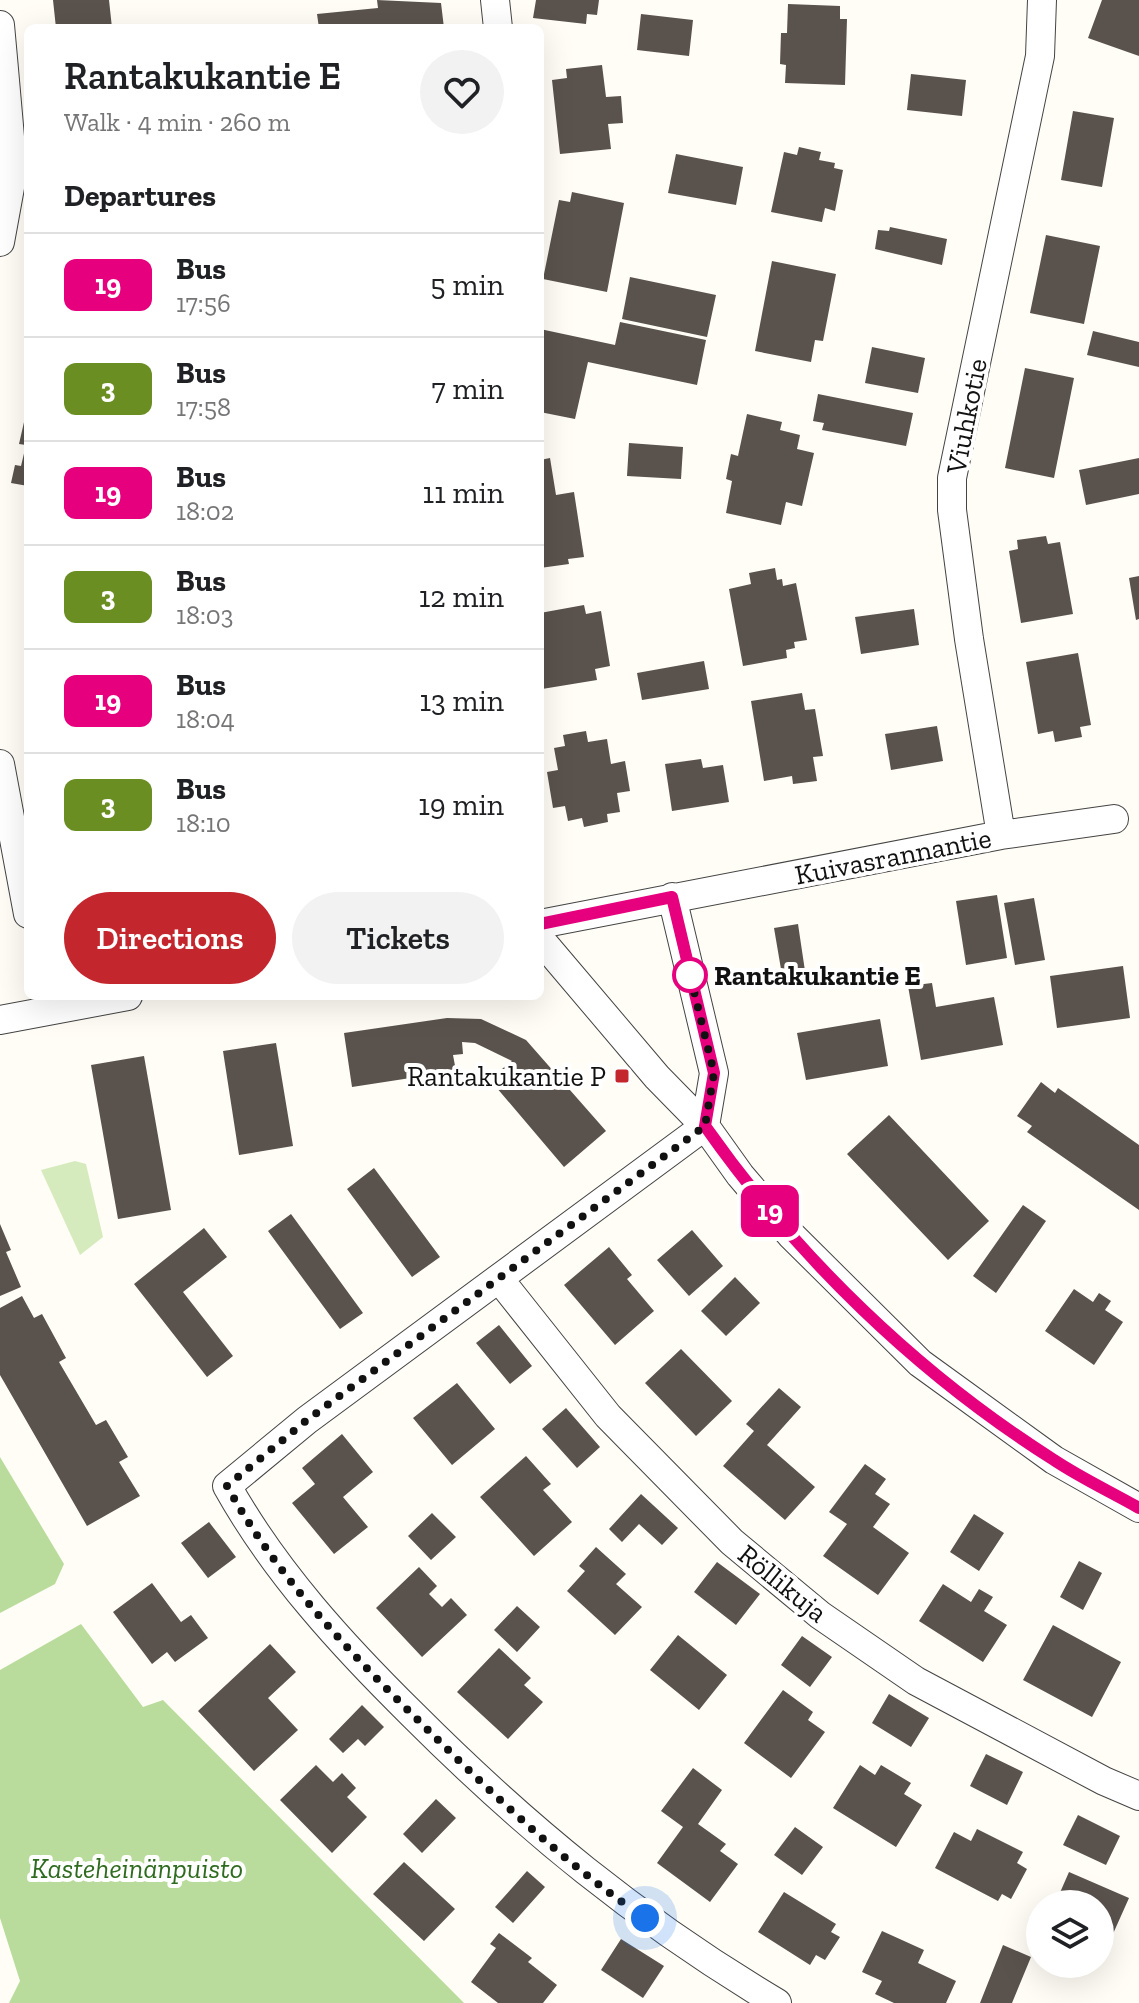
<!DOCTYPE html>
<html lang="en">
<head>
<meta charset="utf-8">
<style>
  body { margin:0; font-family:"Zilla Slab",serif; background:#f2f2f2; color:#202124; height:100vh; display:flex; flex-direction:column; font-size:30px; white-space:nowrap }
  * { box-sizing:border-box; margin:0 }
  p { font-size:26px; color:#757577 }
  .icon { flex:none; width:44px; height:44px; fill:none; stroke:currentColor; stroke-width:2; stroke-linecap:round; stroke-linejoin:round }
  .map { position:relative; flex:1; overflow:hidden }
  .drawer { position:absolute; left:24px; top:24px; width:520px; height:976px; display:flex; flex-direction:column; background:#fff; border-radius:12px; box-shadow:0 8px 32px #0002 }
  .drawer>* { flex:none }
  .badge { padding:0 16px; border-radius:12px; font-size:28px; line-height:52px }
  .controls { position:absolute; left:1026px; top:1890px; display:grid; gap:16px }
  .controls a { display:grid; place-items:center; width:88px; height:88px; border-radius:50%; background:#fff; box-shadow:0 8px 32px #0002; font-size:40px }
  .you { position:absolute; width:40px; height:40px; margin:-20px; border:6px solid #fff; border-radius:50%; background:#1a73e8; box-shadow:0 0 0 12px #1a73e833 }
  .map>.badge { position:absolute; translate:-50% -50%; box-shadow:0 0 0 4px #fff }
  h2 { padding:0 40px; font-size:30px; line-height:72px }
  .round { display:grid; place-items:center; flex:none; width:84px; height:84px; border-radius:42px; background:#f2f2f2 }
  .headline { display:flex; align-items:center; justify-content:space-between; height:136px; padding:0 40px }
  h1 { font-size:38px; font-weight:600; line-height:60px }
  .action { display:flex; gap:16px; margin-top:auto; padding:16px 40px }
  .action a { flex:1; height:92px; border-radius:48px; background:#c4262e; color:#fff; font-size:32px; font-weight:600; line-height:92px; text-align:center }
  .action a+a { background:#f2f2f2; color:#202124 }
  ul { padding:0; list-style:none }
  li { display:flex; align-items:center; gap:24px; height:104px; padding:0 40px; border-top:2px solid #e0e0e0 }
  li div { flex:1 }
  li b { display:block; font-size:30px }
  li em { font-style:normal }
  li .badge { min-width:88px; font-weight:700; text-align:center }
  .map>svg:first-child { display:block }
  .green { fill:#d5ebbd }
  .forest { fill:#b9dc9c }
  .building { fill:#5a524d }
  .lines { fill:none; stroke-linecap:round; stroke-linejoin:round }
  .minor-casing { stroke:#444; stroke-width:30 }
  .minor { stroke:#fff; stroke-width:28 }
  .line-casing { stroke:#fff; stroke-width:18 }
  .line { stroke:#e6007e; stroke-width:12 }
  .walk { stroke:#111; stroke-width:8; stroke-dasharray:0 14.4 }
  .stop-dot { fill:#fff; stroke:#e6007e; stroke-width:4 }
  .poi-dot { fill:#c4262e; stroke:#fff; stroke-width:3 }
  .labels { text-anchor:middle; stroke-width:8; stroke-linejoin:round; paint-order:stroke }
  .street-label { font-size:28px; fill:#111; stroke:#fff }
  .stop-label { font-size:28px; font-weight:bold; fill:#111; stroke:#fff; text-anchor:start }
  .poi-label { font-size:28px; fill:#111; stroke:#fff; text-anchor:end }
  .park-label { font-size:28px; font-style:italic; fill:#2f6b1f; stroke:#fff }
</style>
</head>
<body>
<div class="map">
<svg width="1139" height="2003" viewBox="0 0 1139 2003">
  <rect width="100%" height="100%" fill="#fffdf5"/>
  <path class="green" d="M75,1161l11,3 17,73 -23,18 -39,-85z"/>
  <path class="forest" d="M0,1457l64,107 -9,20 -55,29z
    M81,1624l62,83 20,-7 301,303h-455l11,-22 -20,-63v-248z"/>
  <path class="building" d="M53,0h56l3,28h-56z
    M377,0l64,3 3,25h-125l-2,-14 61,-6z
    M536,0h63l-2,15 -10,-1 -1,10 -53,-6z
    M1102,0h37v56l-51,-18z
    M788,4l52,2v13h7l-2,66 -60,-2 1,-18 -6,-1 1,-31h6z
    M641,14l52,6 -4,36 -52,-6z
    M602,65l4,32 15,-1 2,27 -15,1 3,25 -51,5 -8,-74 15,-2 -1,-9z
    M911,74l55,6 -4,36 -55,-6z
    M1073,111l41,7 -12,69 -41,-7z
    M799,147l22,5 -2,8 16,3 -1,5 9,2 -8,41 -10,-3 -3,14 -51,-10 13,-60 13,3z
    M676,154l67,13 -7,38 -68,-12z
    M572,192l52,11 -17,89 -64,-13 16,-79 11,2z
    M890,227l57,12 -5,26 -67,-16 3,-19 11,1z
    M1046,235l54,11 -16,78 -54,-11z
    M772,261l64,13 -13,67 -8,-1 -4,22 -56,-11z
    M630,277l86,18 -9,42 -85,-18z
    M620,322l86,18 -9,45 -109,-23 -13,57 -35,-7v-83l75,16z
    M1093,331l46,11v25l-52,-12z
    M872,347l53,11 -7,35 -53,-10z
    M1025,368l49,10 -20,100 -49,-10z
    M818,394l95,19 -7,33 -84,-16 2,-7 -11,-2z
    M27,409h1v77l-17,-3 4,-18 6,1 5,-21 -7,-1z
    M747,414l35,8 -2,8 20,5 -3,14 17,4 -12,53 -16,-4 -5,23 -55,-12 6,-32 -6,-2 5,-25 7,2z
    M629,443l54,4 -2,32 -54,-3z
    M550,458l6,37 18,-3 10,65 -16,2 1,5 -29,4v-108z
    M1139,458v36l-53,11 -7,-35z
    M1046,536l2,8 12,-2 13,72 -52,9 -12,-72 9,-2 -1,-9z
    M775,568l2,12 5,-1 1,7 13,-3 11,57 -13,2 1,6 -9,2 1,8 -44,8 -14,-77 22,-5 -2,-11z
    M1139,576v43l-3,1 -7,-42z
    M584,605l2,9 15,-3 9,55 -15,3 2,11 -55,9 -2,-76z
    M914,609l5,36 -58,9 -6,-37z
    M1078,653l13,72 -11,2 2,10 -27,5 -2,-11 -15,3 -12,-72z
    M704,661l5,28 -67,11 -5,-27z
    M802,693l3,17 10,-1 8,47 -10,1 4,24 -24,3 -1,-8 -28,5 -13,-80z
    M937,726l6,35 -52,9 -6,-36z
    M586,731l2,11 19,-3 4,25 14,-3 5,30 -13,2 3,19 -13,2 1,8 -24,5 -2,-9 -14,3 -3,-15 -12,2 -6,-36 11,-2 -4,-22 11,-2 -2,-11z
    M701,759l2,9 20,-3 6,37 -57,9 -7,-47z
    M997,895l10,63 -41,7 -10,-64z
    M1034,898l11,62 -30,5 -11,-62z
    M798,924l7,47 -23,4 -8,-47z
    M1123,966l7,52 -73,10 -7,-52z
    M932,983l4,24 58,-10 9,48 -82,15 -13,-74z
    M447,1018l34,1 45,21 80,91 -42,36 -68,-80 12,-11 -6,-7 10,-8 -37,-18 -13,-1 1,12 -10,1 3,16 -104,16 -8,-54z
    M880,1019l8,47 -82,14 -9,-47z
    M276,1043l17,103 -54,9 -16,-104z
    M144,1056l27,154 -53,9 -27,-154z
    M1041,1082l14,11 3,-5 81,57v65l-112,-78 5,-6 -15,-10z
    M889,1115l100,106 -41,39 -101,-106z
    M374,1168l66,89 -28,20 -65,-88z
    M1023,1205l23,16 -50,72 -23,-17z
    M291,1214l72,99 -23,16 -72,-98z
    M0,1224l11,26 -5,2 15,35 -21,9z
    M204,1228l23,29 -44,35 50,64 -26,21 -73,-93z
    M692,1230l31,36 -34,30 -32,-36z
    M609,1247l23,28 -5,4 27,32 -39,34 -51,-60z
    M735,1277l25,26 -34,33 -25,-25z
    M1074,1289l19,13 6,-9 12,8 -6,9 18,12 -29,43 -49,-34z
    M22,1296l12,22 8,-4 24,44 -7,4 37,63 10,-5 22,37 -9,5 21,34 -53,30 -87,-151v-67z
    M499,1325l33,41 -22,18 -34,-41z
    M681,1349l51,52 -36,35 -51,-53z
    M457,1383l38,46 -43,36 -39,-47z
    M779,1388l22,19 -34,38 48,42 -30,33 -62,-54 31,-35 -8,-7z
    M566,1408l34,39 -23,21 -35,-39z
    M342,1434l31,38 -30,25 25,30 -34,27 -42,-51 23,-19 -13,-16z
    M526,1456l25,28 -8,6 29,32 -38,34 -54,-59z
    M865,1464l21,15 -11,15 15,10 -17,23 36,26 -31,42 -55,-39 24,-32 -18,-12z
    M641,1494l37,34 -16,17 -23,-21 -17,18 -13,-13z
    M432,1513l24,24 -25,23 -23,-24z
    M974,1514l30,19 -25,38 -29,-19z
    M209,1522l27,35 -28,21 -27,-35z
    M596,1547l30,27 -10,10 26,23 -27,28 -48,-44 18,-20 -6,-5z
    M1079,1561l23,12 -19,37 -23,-13z
    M717,1562l43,32 -24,31 -42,-33z
    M419,1567l18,19 -8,8 13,13 9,-9 16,17 -45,42 -46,-49z
    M152,1583l29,39 10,-7 17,23 -33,24 -8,-10 -15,12 -39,-52z
    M943,1584l28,18 8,-13 14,8 -9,14 23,14 -24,37 -64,-41z
    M517,1606l23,21 -23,25 -23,-22z
    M1053,1625l68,37 -29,55 -69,-37z
    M678,1635l49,40 -28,35 -49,-40z
    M802,1636l30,21 -22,30 -29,-22z
    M270,1644l26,28 -28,26 30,32 -44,41 -56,-60z
    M499,1648l32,30 -7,7 19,17 -35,37 -51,-47z
    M783,1690l30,22 -5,8 17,12 -34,46 -47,-35z
    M889,1694l40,24 -18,29 -39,-24z
    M362,1705l22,22 -19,19 -7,-7 -15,14 -14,-14z
    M986,1754l37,18 -16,33 -37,-19z
    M316,1765l17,17 9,-9 14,15 -9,9 20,20 -35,36 -52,-53z
    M860,1765l15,10 6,-10 30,18 -7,11 18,11 -26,42 -63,-39z
    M693,1768l29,22 -24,34 28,20 -6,7 18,13 -28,38 -53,-39 26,-36 -22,-16z
    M436,1799l20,19 -34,35 -19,-19z
    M1078,1815l42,21 -14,29 -43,-20z
    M795,1827l28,20 -21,28 -28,-20z
    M977,1829l46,23 -6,11 10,6 -16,30 -9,-5 -4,7 -63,-33 19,-36 17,9z
    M404,1862l51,47 -31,32 -51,-47z
    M527,1871l18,16 -32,36 -18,-16z
    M1069,1872l60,26 -21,47 -8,-3v-38h-45z
    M784,1892l52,32 -5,8 9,5 -15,23 -9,-5 -6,10 -52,-33z
    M882,1931l42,19 -6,13 38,18 -10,22h-52l-19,-9 7,-13 -20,-9z
    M499,1933l33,25 -4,4 29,23 -14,18h-45l-27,-21 25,-34 -6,-4z
    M621,1939l43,27 -21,32 -42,-28z
    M1003,1945l28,12 -19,46h-32z"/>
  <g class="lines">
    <defs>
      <path id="minor" d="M495,0l3,28
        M0,25l3,33 -3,-3
        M0,242l13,-71 -10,-113
        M0,764l28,150
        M1001,835l-32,-196 -17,-129v-32l88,-422 2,-56
        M672,897l42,176 -9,53
        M540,924l461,-89 113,-16
        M540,939l117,138 48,49 35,49 51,60 129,128 134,97 85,48
        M0,1020l128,-24
        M705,1126l-398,294 -80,66c48,86 116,160 186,229 114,114 225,205 364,288
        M500,1280l108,136 124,126 88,73 96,66 188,100 35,15"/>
    </defs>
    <use href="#minor" class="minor-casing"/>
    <use href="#minor" class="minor"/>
  </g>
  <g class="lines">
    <defs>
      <path id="line" d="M540,924l132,-27 42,176 -9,53c92,131 213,248 349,334 27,18 57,32 85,48"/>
    </defs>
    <use href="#line" class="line-casing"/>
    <use href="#line" class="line"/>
    <path class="walk" d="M645,1918c-81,-55 -153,-124 -221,-192 -74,-73 -147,-149 -197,-240l80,-66 398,-294 9,-53 -24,-98"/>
  </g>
  <circle class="stop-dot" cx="690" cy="975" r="16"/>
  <rect class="poi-dot" x="614" y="1068" width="16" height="16" rx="4"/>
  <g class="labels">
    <g class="street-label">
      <text transform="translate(966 416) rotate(-79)" y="10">Viuhkotie</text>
      <text transform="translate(893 856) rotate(-11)" y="10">Kuivasrannantie</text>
      <text transform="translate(783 1583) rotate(39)" y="10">Röllikuja</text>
    </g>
    <g class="stop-label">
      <text x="714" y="985">Rantakukantie E</text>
    </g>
    <g class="poi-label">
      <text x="606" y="1086">Rantakukantie P</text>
    </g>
    <g class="park-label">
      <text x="137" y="1878">Kasteheinänpuisto</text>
    </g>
  </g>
</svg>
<div class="controls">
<a><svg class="icon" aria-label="layers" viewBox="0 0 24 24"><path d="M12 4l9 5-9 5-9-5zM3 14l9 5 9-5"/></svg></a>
</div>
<div class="you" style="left:645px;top:1918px"></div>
<b class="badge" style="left:770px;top:1211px;background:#e6007e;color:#fff">19</b>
<section class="drawer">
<div class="headline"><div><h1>Rantakukantie E</h1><p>Walk · 4 min · 260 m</p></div><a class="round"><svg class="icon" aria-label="heart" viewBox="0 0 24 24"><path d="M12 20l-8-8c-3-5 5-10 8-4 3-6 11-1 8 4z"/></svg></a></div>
<h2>Departures</h2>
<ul>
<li><span class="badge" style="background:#e6007e;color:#fff">19</span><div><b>Bus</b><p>17:56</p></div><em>5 min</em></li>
<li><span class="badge" style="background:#6b8e23;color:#fff">3</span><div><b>Bus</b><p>17:58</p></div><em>7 min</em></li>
<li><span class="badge" style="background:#e6007e;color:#fff">19</span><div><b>Bus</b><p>18:02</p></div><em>11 min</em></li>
<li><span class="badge" style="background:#6b8e23;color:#fff">3</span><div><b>Bus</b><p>18:03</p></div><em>12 min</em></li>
<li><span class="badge" style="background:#e6007e;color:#fff">19</span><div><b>Bus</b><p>18:04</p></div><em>13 min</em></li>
<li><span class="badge" style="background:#6b8e23;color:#fff">3</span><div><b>Bus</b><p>18:10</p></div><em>19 min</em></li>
</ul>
<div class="action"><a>Directions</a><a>Tickets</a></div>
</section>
</div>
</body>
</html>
